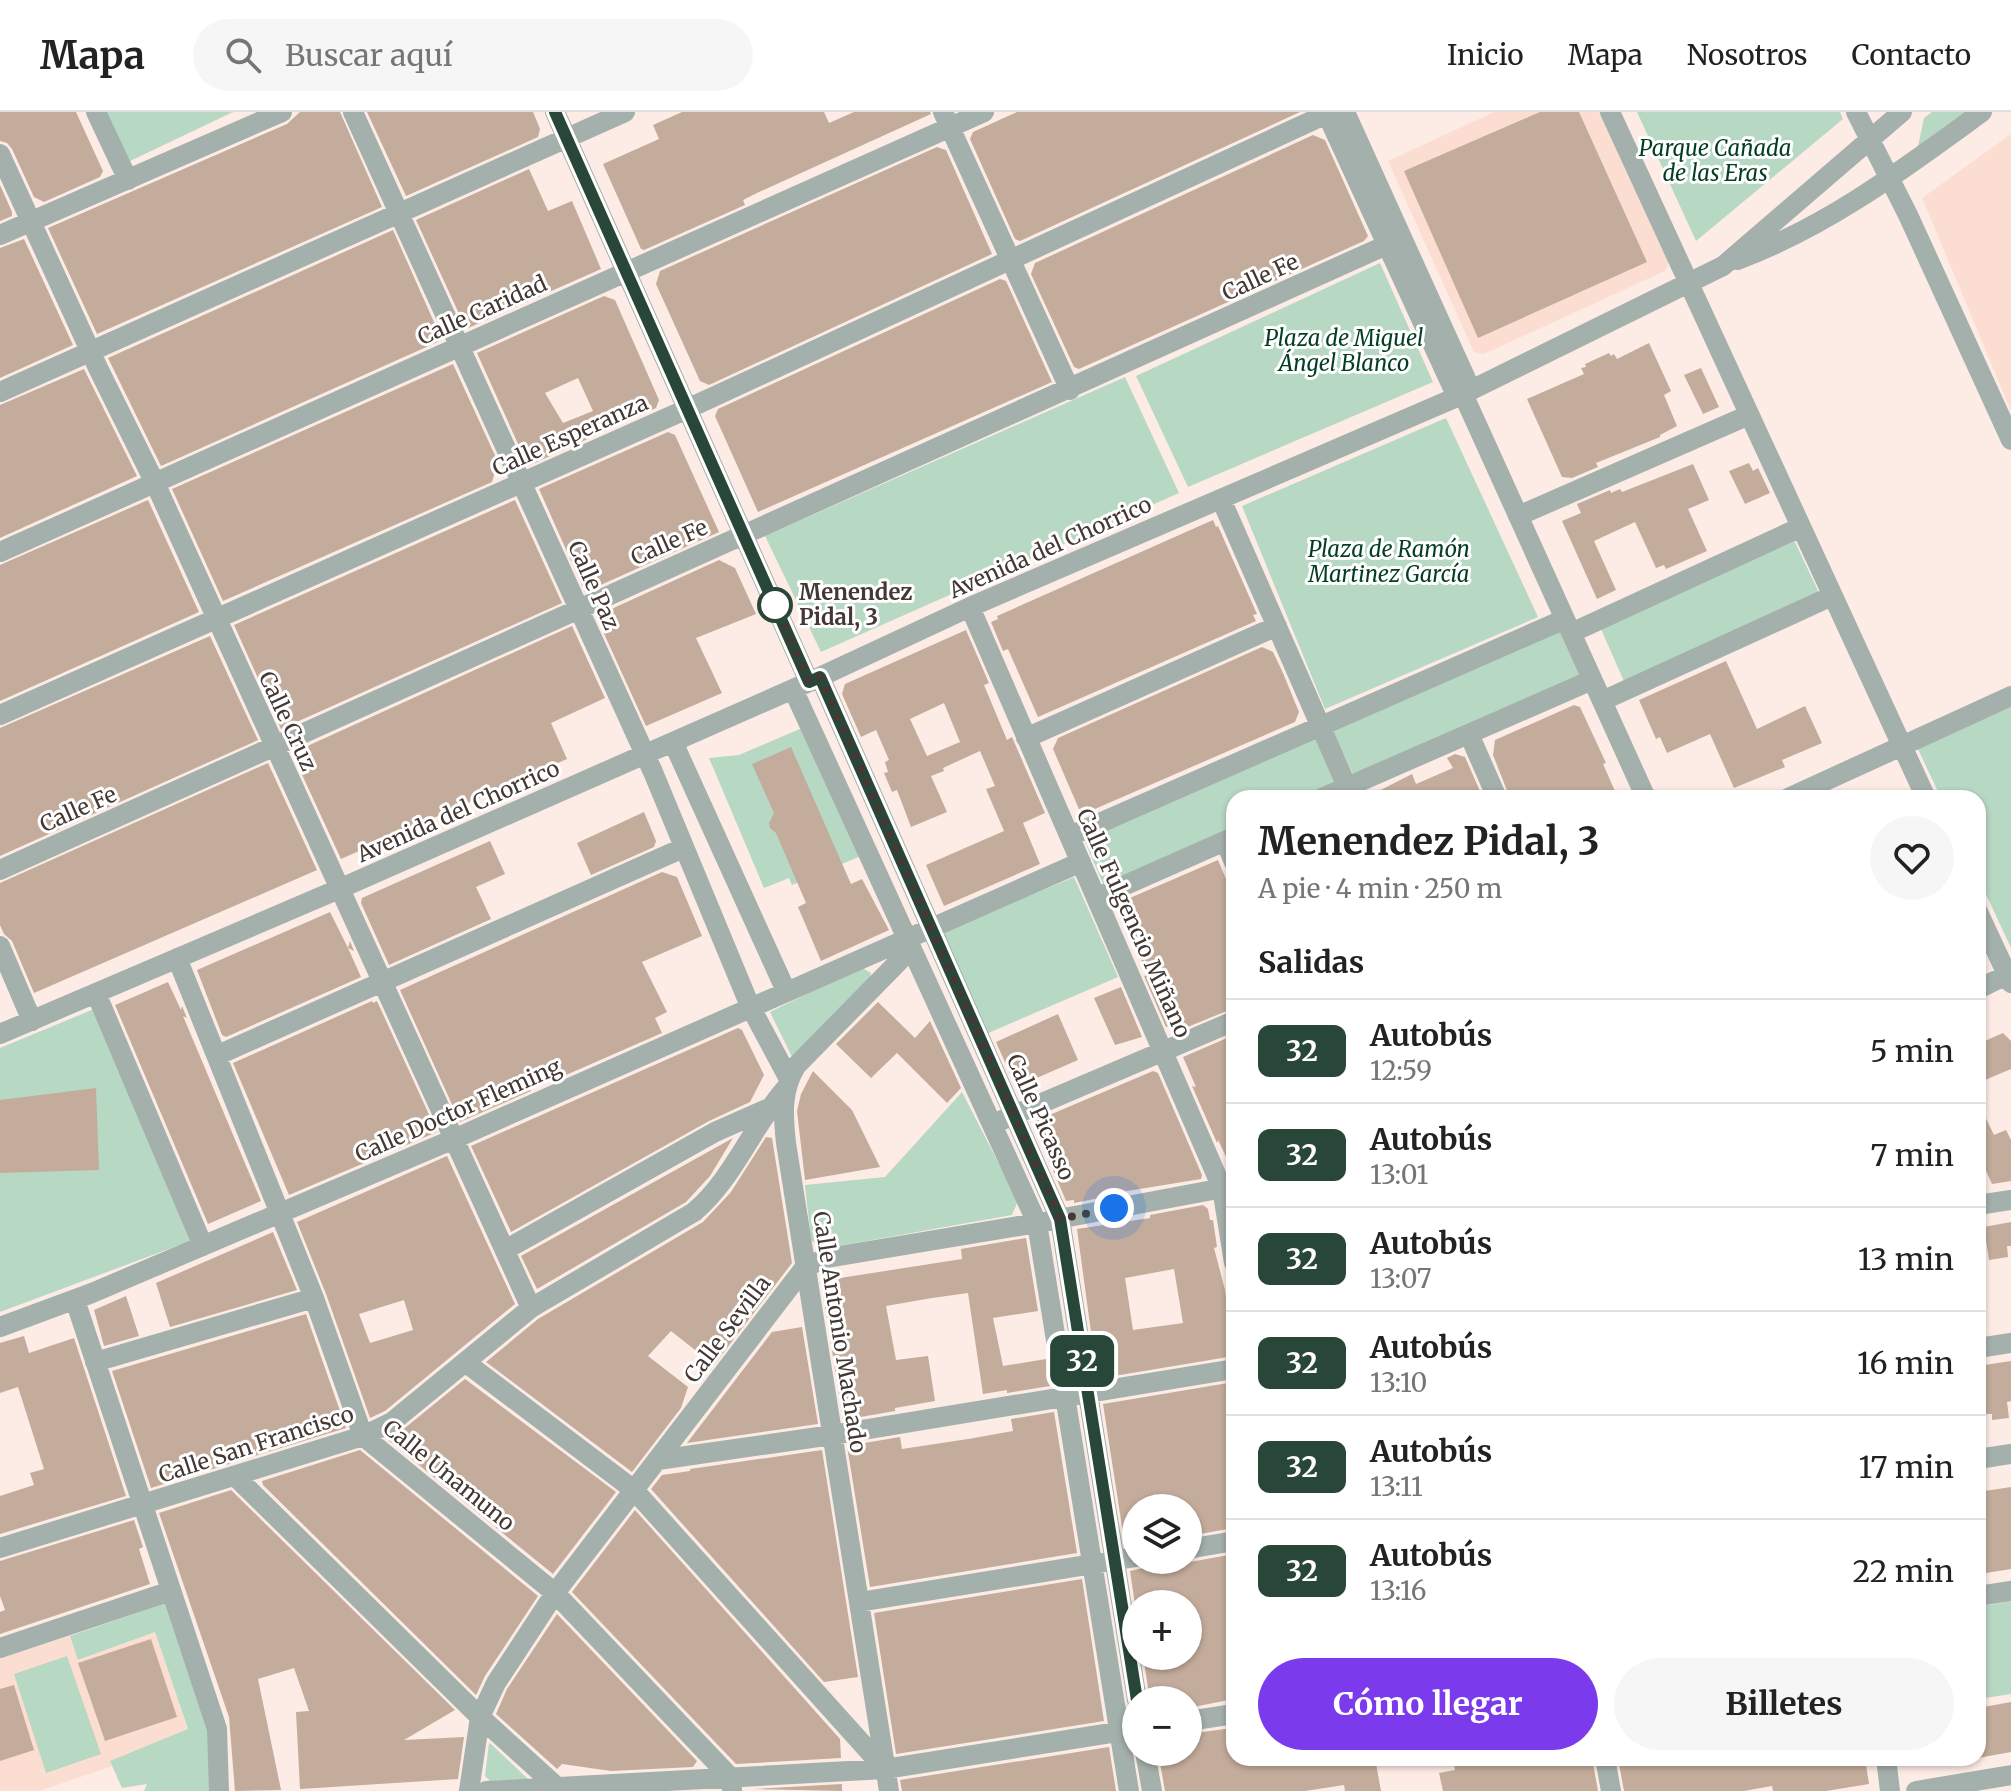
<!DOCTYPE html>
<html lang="es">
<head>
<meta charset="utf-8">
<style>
  body { margin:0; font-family:Merriweather,serif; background:#f6f6f6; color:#222; height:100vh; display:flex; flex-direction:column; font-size:30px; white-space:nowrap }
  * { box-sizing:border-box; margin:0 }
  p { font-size:26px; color:#767676 }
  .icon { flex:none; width:44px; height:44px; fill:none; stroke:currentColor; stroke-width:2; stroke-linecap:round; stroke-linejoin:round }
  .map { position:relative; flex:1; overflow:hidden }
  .drawer { position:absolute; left:1226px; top:678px; width:760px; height:976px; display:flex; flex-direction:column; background:#fff; border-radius:24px; box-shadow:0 2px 6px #0004 }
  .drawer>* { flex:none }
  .badge { padding:0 16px; border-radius:12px; font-size:28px; line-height:52px }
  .tools { position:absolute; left:1122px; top:1382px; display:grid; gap:16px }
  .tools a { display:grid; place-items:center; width:80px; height:80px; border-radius:50%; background:#fff; box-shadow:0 2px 6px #0004; font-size:40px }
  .you { position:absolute; width:40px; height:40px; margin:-20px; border:6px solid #fff; border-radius:50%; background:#1a73e8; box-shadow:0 0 0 12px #1a73e833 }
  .map>.badge { position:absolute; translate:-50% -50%; box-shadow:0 0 0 4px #fff }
  h2 { padding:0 32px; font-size:30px; line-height:72px }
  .round { display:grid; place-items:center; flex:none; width:84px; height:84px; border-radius:42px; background:#f6f6f6 }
  .headline { display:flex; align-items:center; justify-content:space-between; height:136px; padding:0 32px }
  h1 { font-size:38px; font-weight:700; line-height:60px }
  .action { display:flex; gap:16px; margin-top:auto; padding:16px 32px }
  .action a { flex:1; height:92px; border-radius:48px; background:#7c3aed; color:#fff; font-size:32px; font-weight:700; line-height:92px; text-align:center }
  .action a+a { background:#f6f6f6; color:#222 }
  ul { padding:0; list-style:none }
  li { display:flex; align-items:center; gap:24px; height:104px; padding:0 32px; border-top:2px solid #e0e0e0 }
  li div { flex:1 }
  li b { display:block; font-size:30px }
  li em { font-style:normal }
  li .badge { min-width:88px; font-weight:700; text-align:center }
  header { display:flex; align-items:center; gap:48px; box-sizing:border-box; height:112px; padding:0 40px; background:#fff; border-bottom:2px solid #e0e0e0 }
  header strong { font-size:38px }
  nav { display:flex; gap:44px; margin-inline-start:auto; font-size:28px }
  .search { width:560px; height:72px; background:#f6f6f6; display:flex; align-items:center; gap:20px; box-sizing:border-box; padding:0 28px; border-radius:44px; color:#767676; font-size:30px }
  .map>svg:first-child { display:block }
  .built { fill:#fbded1 }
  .green { fill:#b7d8c2 }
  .building { fill:#c3ac9b; fill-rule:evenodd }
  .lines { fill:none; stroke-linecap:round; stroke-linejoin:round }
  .minor { stroke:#a4b0ab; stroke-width:20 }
  .line-casing { stroke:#fff; stroke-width:18 }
  .line { stroke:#294738; stroke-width:12 }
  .walk { stroke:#433833; stroke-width:8; stroke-dasharray:0 14.4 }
  .stop-dot { fill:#fff; stroke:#294738; stroke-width:4 }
  .labels { text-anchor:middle; stroke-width:6; stroke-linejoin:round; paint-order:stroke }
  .park-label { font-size:22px; font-style:italic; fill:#033e23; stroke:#fff }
  .street-label { font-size:22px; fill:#433833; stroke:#fff }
  .stop-label { font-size:22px; font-weight:bold; fill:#433833; stroke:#fff; text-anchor:start }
</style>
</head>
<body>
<header>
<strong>Mapa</strong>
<div class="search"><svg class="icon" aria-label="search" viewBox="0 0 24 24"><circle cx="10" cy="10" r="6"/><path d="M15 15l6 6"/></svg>Buscar aquí</div>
<nav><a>Inicio</a><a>Mapa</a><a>Nosotros</a><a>Contacto</a></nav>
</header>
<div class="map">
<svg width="2011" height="1679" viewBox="0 0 2011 1679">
  <rect width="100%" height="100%" fill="#fdece5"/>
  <path class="built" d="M1494,0h105l70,151 -4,8 -181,83 -10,-2 -86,-191z
    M2011,22v277l-89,-213z
    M155,1520l33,98 -77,31 2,5 -74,25h-39v-133l70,-22 9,24z"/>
  <path class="green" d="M106,0h127l-105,50z
    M1637,0h203l3,7 -147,122z
    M1932,0h39l-54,39 7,-33z
    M1380,151l53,119 -245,105 -52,-111z
    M1125,265l54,116 -358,159 -56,-116z
    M1446,306l92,199 -213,92 -83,-203z
    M1794,428l27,57 -195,89 -25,-57z
    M1559,518l22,48 -228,96 -21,-45z
    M2011,595v241l-33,-71v-79h-37l-23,-49z
    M802,616l59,128 -69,29 -3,-7 -25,10 -55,-130 30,-3z
    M1317,623l21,50 -31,13h-73v31l-130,57 -21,-49z
    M1074,765l44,100 -132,57 -43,-102z
    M861,855l10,6 -3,12 -76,72 -22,-45z
    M94,897l96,232 -190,71v-264z
    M962,980l56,109 -6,14 -190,34 -11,-9 -6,-55 80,-8z
    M2011,1489v93l-33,5v-92z
    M169,1490l39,128 2,61h-66l3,-7 -25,4 -12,-27 78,-32 -33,-97 -77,28 -8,-24z
    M67,1544l34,98 -55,19 -32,-99z
    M489,1631l2,1 37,35 -38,2 -5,-5z"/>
  <path class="building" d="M0,0h76l27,59 -3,6 -56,25 -10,-5 -22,-48 -5,-6 -7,-2z
    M300,0h40l42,95 -285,127 -49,-106 239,-104z
    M367,0h166l7,17 -2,8 -132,59z
    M682,0h142l5,11 25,-11h76l1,2 -172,78 -16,8 2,5 -101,45 -3,-1 -38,-85 56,-25 -6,-14z
    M1017,0h283l-280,129 -5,-2 -45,-100 3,-7z
    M1540,0h39l68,150 -169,76 -74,-167z
    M1313,23l12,5 43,96 -4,5 -285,128 -5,-2 -43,-93 4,-11z
    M937,35l9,3 46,104 -283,131 -9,-4 -44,-97 4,-13z
    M529,57l19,42 24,-10 29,68 -135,60 -50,-109z
    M0,73l12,27v4l-12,5z
    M393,118l49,110 -281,126 -53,-108z
    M24,127l49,106 -73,33v-130z
    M1000,167l6,2 46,101 -294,130 -43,-96 3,-7z
    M604,184l11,4 44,100 -3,8 -128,58 -51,-113zM578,266l15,33 -30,12 -18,-30z
    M1649,231l22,48 -7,4 13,31 -17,9v2l-64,26 2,4 -26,11 -10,-1 -35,-78 57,-25 -3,-6 5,-1 -1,-3 24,-11 2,3 3,-2 3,5z
    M453,252l45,98 -6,20 -269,119 -51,-112z
    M1701,256l18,39 -16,7 -19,-39z
    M84,257l53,107 -137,62v-133z
    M668,320l7,3 44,97 -134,60 -46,-103z
    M1749,351l4,8 5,-3 12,25 -25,11 -16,-33z
    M1693,352l16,36 -21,9 19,42 -41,18 -2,-4 -8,3 -21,-46 -41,19 22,49 -19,9 -35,-78 19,-8 -4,-9 33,-14 1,3 9,-4 2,3z
    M148,388l51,112 -199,89v-136z
    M515,388l47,103 -281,126 -47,-104z
    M1213,408l3,7 2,-1 39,88 -4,1 3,6 -218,96 -30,-68 -5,2 -12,-29 7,-3 -1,-3z
    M719,448l16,8 21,46 -60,24 26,55 -76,33 -50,-110z
    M572,514l33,72 -54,25 16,36 -226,100 -49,-106z
    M966,518l23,53 -5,2 23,55 5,-3 33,76 -22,10 17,41 -96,42 -18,-41 78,-34 -18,-42 9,-3 -15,-35 -37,17 1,3 -13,5 16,36 -36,15 -14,-37 -5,2 -8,-19 4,-1 -3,-10 4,-2 -13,-30 -15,7 -19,-43 3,-10zM944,591l16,39 -33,14 -17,-37z
    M210,524l48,104 -258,116v-128z
    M1262,535l11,5 10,21 16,39 -4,10 -207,90 -9,-3 -26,-60 5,-11z
    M1726,549l31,68 48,-23 17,37 -40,17 3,7 -51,21 -24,-54 -43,19 -7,-16 -4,2 -17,-39z
    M1574,593l6,2 26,56 -3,1 15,34h-108l-17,-43 2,-15z
    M791,635l60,137 11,-5 27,51 -68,31 -23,-54 8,-4 -30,-70 -6,-5 -1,-5 5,-10 -22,-49z
    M1455,642l10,3 18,41h-118l47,-24 4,10 37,-16 -6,-10z
    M268,651l49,107 -283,123 -22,-52 -8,-7 -4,-9v-42z
    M644,700l12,29 -2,6 -63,28 -14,-32z
    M490,729l15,33 -29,13 15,32 -102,46 -28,-62 1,-5z
    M1218,748l16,38v110l-61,25 -4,-7 -3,1 -22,-51 4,-1 -32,-71z
    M662,760l15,5 25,59 -60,26 25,50 -12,6 7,15 -96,42 -6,-7 -33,14 4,9 -71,31 -60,-132z
    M330,800l18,36 2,-7 4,10 -6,-3 13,29 -135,60 -4,-2 -25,-65z
    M168,870l13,28 1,-4 5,12 -4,-2 78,185 -53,23 -93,-219z
    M1121,875l21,50 -27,8 -21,-47z
    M372,889l1,2 4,-2 60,131 -148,63 -56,-132z
    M878,890l37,36 15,-17 31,67 -14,15 -50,-50 -26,25 -35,-34z
    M1058,902l20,46 -62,27 -20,-45z
    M738,916l4,2 22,45 -14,27 -41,19 -198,111 -40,-86z
    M2003,921l8,8v28l-33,14v-39z
    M1234,923v138l-16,-33 -1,3 -25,-57 4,1 -13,-30z
    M813,959l39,39 28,57 -75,13 -8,-69 4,-17z
    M1153,959l5,2 44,102 -1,4 -86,14v2l-41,8v-3l-8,1 -33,-79z
    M96,976l3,82 -99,3v-73z
    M1978,990l16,33 12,-5 5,10v41l-19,3 -10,-22 -4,1z
    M766,1025l6,1 20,125 -78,102 -43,-34 -23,25 40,31 -7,21 -49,64 -146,-110 52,-43 165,-97 28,-30z
    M733,1026l-23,38 -24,26 -149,87 -16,-33z
    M447,1044l68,148 -130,107 -15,7 -44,-124 -29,-72zM404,1188l9,30 -43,13 -11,-29z
    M1203,1093l5,4 2,11h3l4,27 -3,1 11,42 9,66 -132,22 -3,-19 -3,1 -1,-29 -4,1 -14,-103 73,-11v-3zM1174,1157l9,54 -50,7 -8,-52z
    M2011,1110v24h-4l1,11 -19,3 -5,-33z
    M273,1120l24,58 -127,37 -14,-44z
    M1026,1126l12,73 -45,7 10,48 43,-7 4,27 -43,7v-3l-24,4 -15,-101 -36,5 -46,8 10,54 32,-4 7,45 -40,7v3l-52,9 -22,-139 141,-22 -1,-10z
    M126,1184l13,40 -35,10 -10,-36z
    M306,1202l40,114 -195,60 -39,-117z
    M802,1215l16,97 -131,19 85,-111z
    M24,1224l5,17 45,-15 52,158 -126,38v-38l34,-11 -4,-12 14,-4 -26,-82 -18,6v-50z
    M2011,1249v40l-4,1 2,16 -17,2v-6h-14v-48z
    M465,1267l151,113 -63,82 -166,-135 13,-7z
    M1234,1270v146l-46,8v-28h-52v36l-11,2 -22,-142z
    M1054,1300l23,141 -207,34 -23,-141 53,-9 2,12 66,-10 45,-8 -2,-12z
    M360,1338l178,146 -53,80 -9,19 -213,-210 -1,-4z
    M822,1338l36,227 -34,5 -173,-193 11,-14 28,-4v-2z
    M2011,1375v82l-25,4 -1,-8 -7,1v-74z
    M231,1378l224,220 -51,30 60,-3 -6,42 -158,10 -4,-77 13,-1 -15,-43 -36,11 23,111 -46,1 -6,-74 -70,-204z
    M635,1398l205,229 1,19 -105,6 -164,-172z
    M134,1408l9,27 -4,2 11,35 -150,50v-22l5,-2 -5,-14v-35z
    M1234,1442v29h-3l3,24v92l-46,9v-8h-38l-7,-44h45v-52h-53l-5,-33 50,-11 10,2z
    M1082,1467l22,142 -208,33 -22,-141z
    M557,1502l140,147 -4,6 -82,4 -49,-7 -5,5 -61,-55 11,-25z
    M151,1527l26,78 -72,24 -27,-78z
    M14,1573l20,65 -34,11v-72z
    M2011,1590v50l-33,6v-50z
    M1232,1616l2,5v25h141l6,33h-36l-1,-6 -39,6h-140l-6,-34h4l-1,-5h26v-18z
    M1109,1635l7,44h-214l-2,-11z
    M1453,1646h139l6,33h-155l-4,-18 16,-3z
    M1618,1646h116l1,6 33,-6h97l4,26 -43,7h-53l-1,-5 -28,5h-120z
    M842,1672v7l-87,-2z"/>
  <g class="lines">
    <path class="minor" d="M96,0l32,68
      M353,0l300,660 97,234 39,73
      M555,0l254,570
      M943,0l127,278
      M1326,0l131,285
      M1345,0l126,278
      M1610,0l316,686
      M1856,0l52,103 103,225
      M0,42l98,214 57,115 376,825
      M0,123l282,-123
      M1737,148c90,-33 168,-92 245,-148
      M0,280l625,-280
      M1463,282l183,404
      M1221,387l131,299
      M1518,404l231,-101
      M0,440l984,-440
      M970,495l252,581 12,75
      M1571,521l230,-106
      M820,565l240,542 77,481
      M793,577l244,534 92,568
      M1602,589l230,-105
      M0,603l687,-306 644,-297
      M1469,622l28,64
      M1026,626l251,-112
      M673,630l113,249
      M1322,686l270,-118
      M1788,686l223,-102
      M1070,724l495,-217
      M1225,729l9,21
      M0,758l1402,-632
      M1096,786l138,-61
      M1978,800l33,71
      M0,834l32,75
      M177,846l137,340 49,138 192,157 176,185 1,13
      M1978,877l33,-16
      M96,881l107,253
      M0,922l339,-145 470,-207 161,-75 487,-210 266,-131 179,-154
      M218,943l465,-207
      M1002,1008l232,-99
      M1978,1093l33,-5
      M505,1138l210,-118 52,-23
      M75,1188l142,429 2,62
      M0,1215l92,-34 362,-154 627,-277
      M1978,1236l33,-5
      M95,1250l219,-64
      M465,1250l169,128 251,279
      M1978,1347l33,-5
      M658,1348l174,-25 402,-66
      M236,1365l244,240 77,70
      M0,1436l363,-112 29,-14 139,-114 163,-96c39,-33 58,-85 91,-123
      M1188,1437l46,-8
      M1978,1484l33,-5
      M859,1490l277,-45
      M0,1536l171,-57
      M1188,1609l46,-7
      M1145,1640l7,39
      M1605,1646l6,33
      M1886,1646l4,33
      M469,1679l11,-74 16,-34 59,-90 250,-326 22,-9 210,-35 197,-37
      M486,1679l399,-22 251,-40
      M889,1679l-103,-648c-3,-28 -5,-52 10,-77l115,-117
      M1916,1679l95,-16"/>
  </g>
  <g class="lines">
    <defs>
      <path id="line" d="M555,0l254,570 11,-5 240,542 77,481"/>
    </defs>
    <use href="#line" class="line-casing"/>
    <use href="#line" class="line"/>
    <path class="walk" d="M775,493l-1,-2 35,79 11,-5 240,542 54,-11"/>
  </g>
  <circle class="stop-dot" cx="775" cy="493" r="16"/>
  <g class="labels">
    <g class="park-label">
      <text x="1715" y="44">Parque Cañada<tspan x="1715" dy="25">de las Eras</tspan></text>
      <text x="1344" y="234">Plaza de Miguel<tspan x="1344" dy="25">Ángel Blanco</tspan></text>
      <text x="1389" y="445">Plaza de Ramón<tspan x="1389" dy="25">Martinez García</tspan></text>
    </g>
    <g class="street-label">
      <text transform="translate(1260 165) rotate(-25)" y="8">Calle Fe</text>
      <text transform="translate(482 198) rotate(-24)" y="8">Calle Caridad</text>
      <text transform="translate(570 323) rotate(-24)" y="8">Calle Esperanza</text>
      <text transform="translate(669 430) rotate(-24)" y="8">Calle Fe</text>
      <text transform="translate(1050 435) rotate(-24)" y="8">Avenida del Chorrico</text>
      <text transform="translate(594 473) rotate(66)" y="8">Calle Paz</text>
      <text transform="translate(288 609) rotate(65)" y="8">Calle Cruz</text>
      <text transform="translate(78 697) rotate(-24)" y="8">Calle Fe</text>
      <text transform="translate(458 699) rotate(-24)" y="8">Avenida del Chorrico</text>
      <text transform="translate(1134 811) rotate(66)" y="8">Calle Fulgencio Miñano</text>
      <text transform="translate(458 998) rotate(-24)" y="8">Calle Doctor Fleming</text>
      <text transform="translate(1041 1005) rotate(66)" y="8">Calle Picasso</text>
      <text transform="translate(727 1217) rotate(-53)" y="8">Calle Sevilla</text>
      <text transform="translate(840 1220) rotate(81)" y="8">Calle Antonio Machado</text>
      <text transform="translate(256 1332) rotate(-18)" y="8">Calle San Francisco</text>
      <text transform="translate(449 1363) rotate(39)" y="8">Calle Unamuno</text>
    </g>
    <g class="stop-label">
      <text x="799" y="488">Menendez<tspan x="799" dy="25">Pidal, 3</tspan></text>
    </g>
  </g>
</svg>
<div class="tools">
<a><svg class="icon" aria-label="layers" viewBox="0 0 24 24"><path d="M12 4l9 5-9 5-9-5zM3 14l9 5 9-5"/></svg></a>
<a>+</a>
<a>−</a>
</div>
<div class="you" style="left:1114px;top:1096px"></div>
<b class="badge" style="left:1082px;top:1249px;background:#294738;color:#fff">32</b>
<section class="drawer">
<div class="headline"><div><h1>Menendez Pidal, 3</h1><p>A pie · 4 min · 250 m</p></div><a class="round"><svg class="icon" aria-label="heart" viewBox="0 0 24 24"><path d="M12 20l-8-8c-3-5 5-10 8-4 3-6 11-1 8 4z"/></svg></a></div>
<h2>Salidas</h2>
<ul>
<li><span class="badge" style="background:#294738;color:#fff">32</span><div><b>Autobús</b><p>12:59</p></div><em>5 min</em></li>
<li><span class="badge" style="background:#294738;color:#fff">32</span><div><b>Autobús</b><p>13:01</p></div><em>7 min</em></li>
<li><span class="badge" style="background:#294738;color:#fff">32</span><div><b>Autobús</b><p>13:07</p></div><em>13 min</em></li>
<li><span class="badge" style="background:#294738;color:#fff">32</span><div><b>Autobús</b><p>13:10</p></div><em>16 min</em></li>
<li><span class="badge" style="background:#294738;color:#fff">32</span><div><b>Autobús</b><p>13:11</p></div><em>17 min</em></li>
<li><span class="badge" style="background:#294738;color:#fff">32</span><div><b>Autobús</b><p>13:16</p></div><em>22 min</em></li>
</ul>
<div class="action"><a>Cómo llegar</a><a>Billetes</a></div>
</section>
</div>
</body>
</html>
